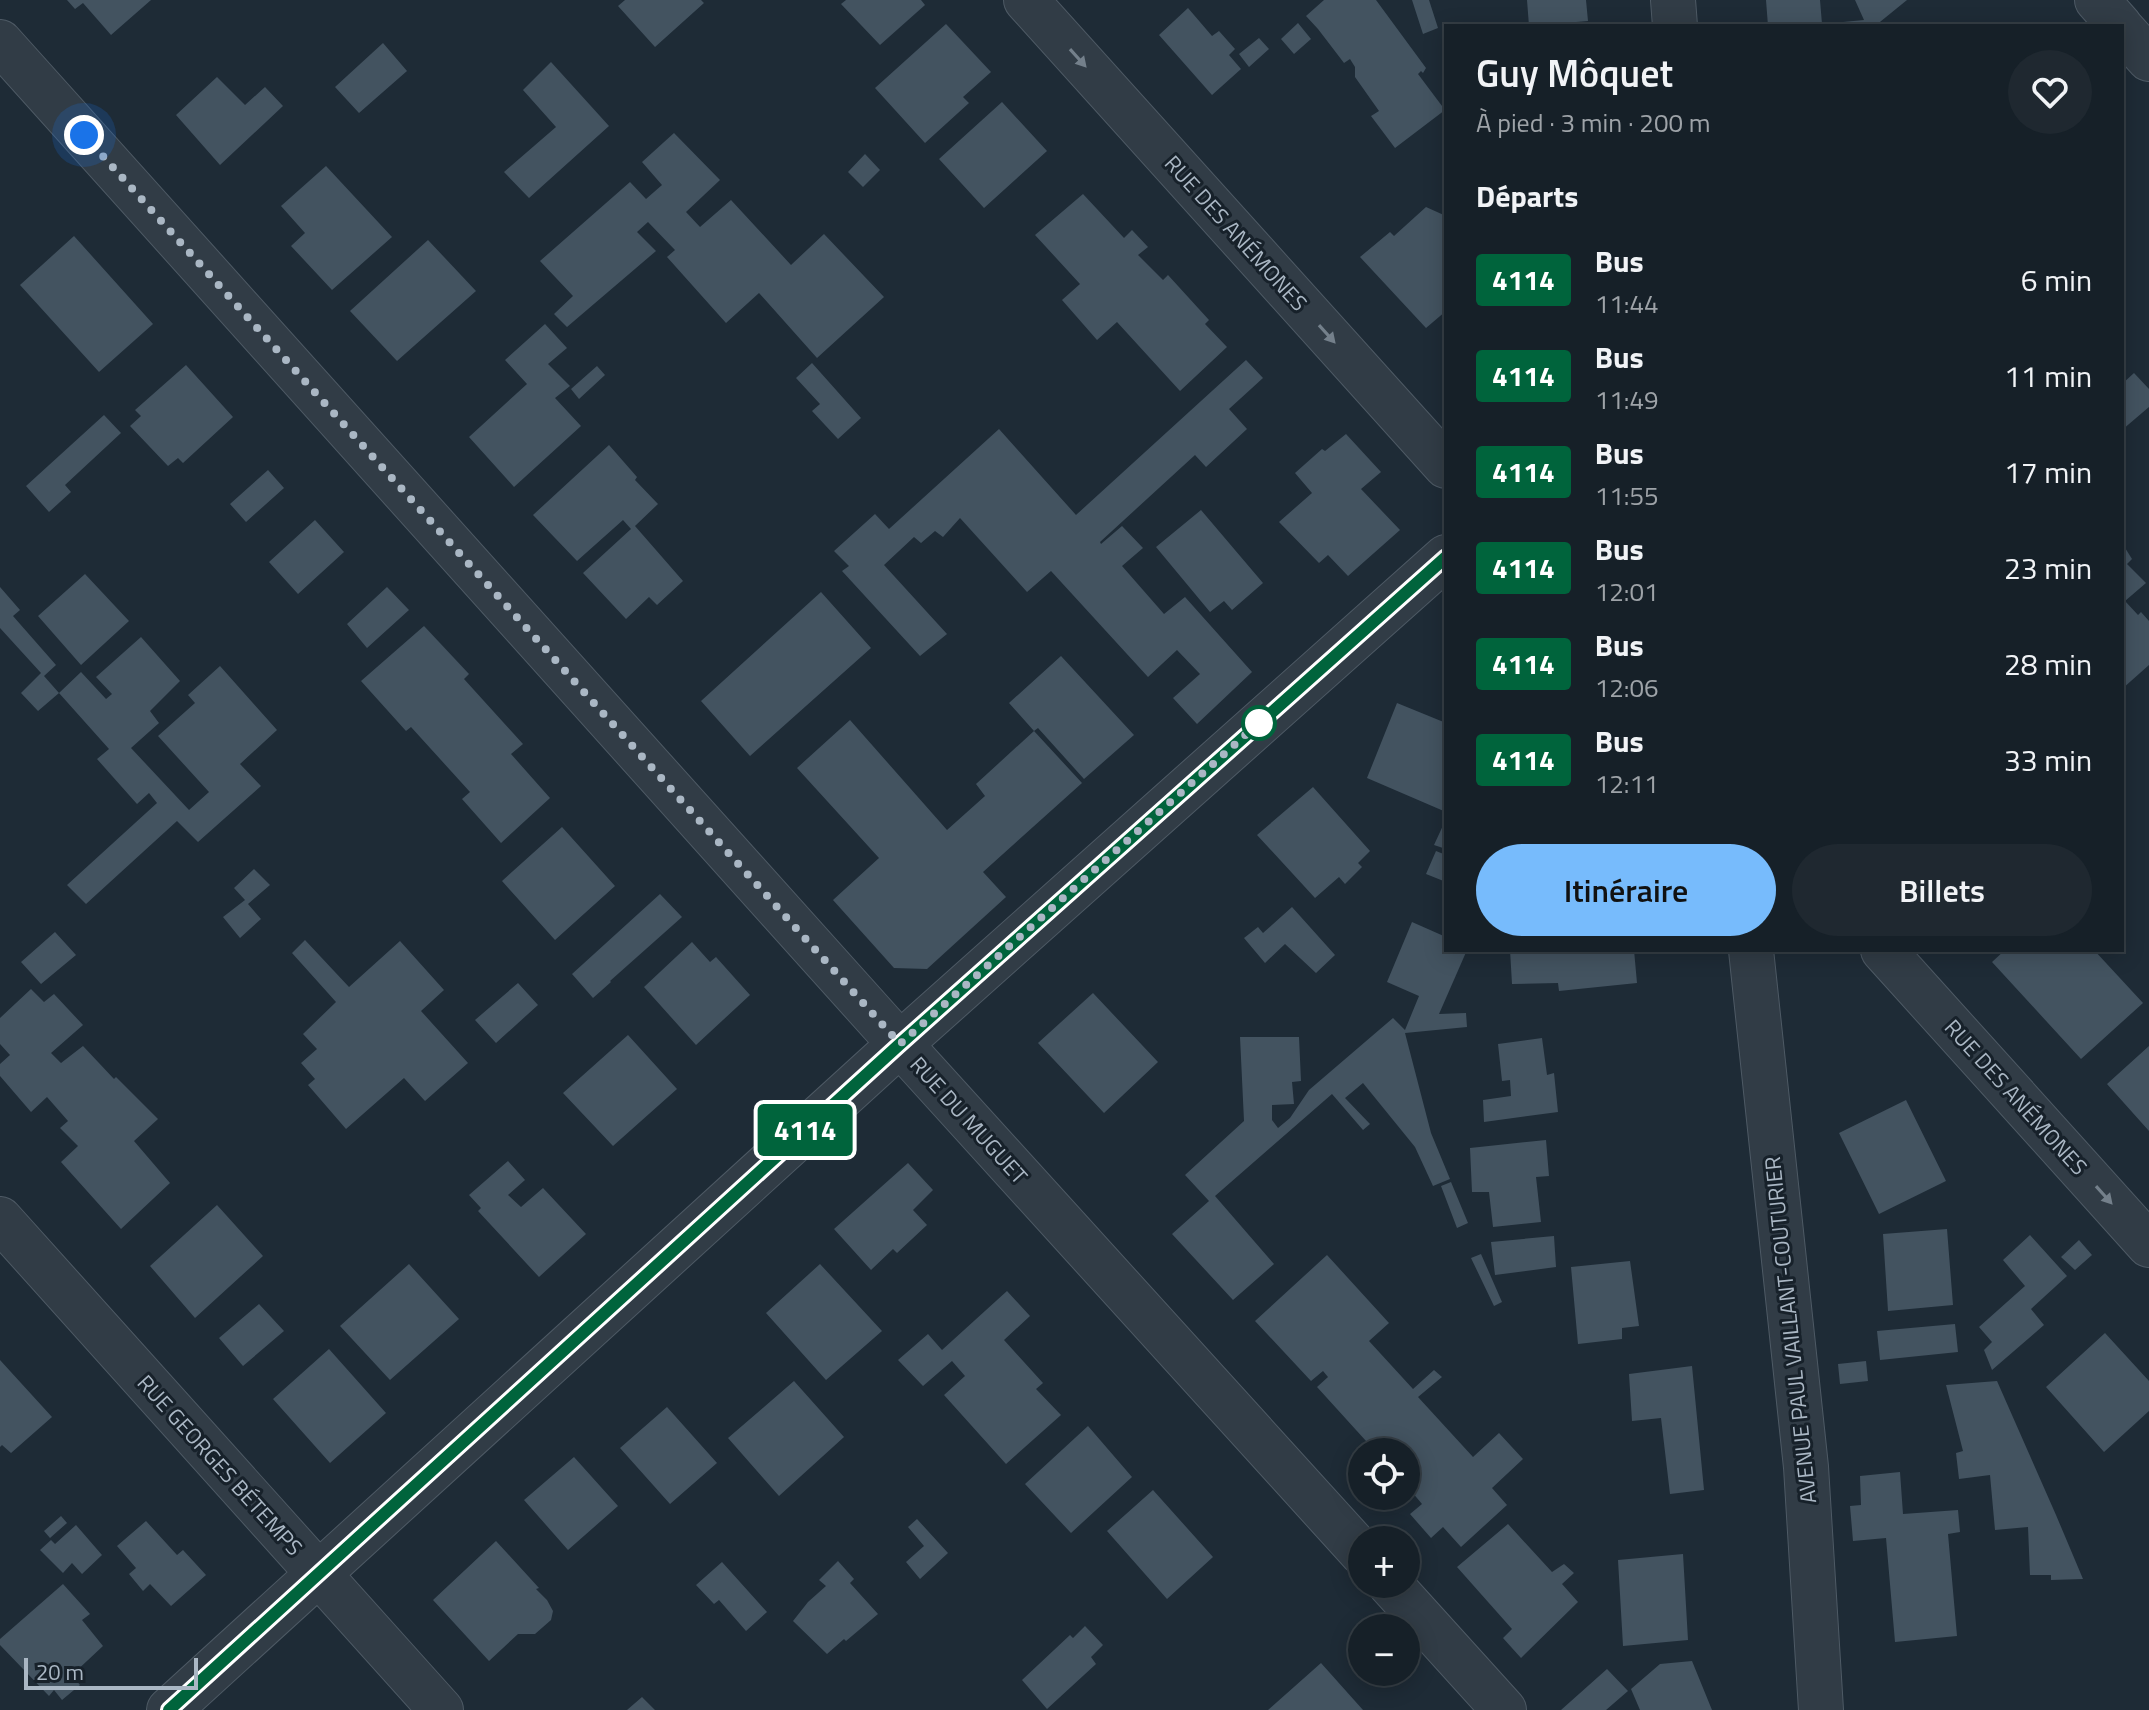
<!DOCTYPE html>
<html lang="fr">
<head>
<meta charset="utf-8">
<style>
  body { margin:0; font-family:"Titillium Web",sans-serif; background:#1f2830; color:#f1f3f6; height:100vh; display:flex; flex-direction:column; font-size:30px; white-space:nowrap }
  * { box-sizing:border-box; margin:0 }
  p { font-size:26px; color:#9ea3a8 }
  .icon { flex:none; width:44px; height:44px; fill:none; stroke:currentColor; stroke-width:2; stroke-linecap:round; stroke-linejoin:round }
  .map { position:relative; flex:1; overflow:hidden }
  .details { position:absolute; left:1444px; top:24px; width:680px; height:928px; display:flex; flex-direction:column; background:#162028; border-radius:0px; box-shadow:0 4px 20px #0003,0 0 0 2px #353e45 }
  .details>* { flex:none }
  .badge { padding:0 16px; border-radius:6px; font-size:28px; line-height:52px }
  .fabs { position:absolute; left:1348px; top:1438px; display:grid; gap:16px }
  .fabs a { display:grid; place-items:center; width:72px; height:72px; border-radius:50%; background:#162028; box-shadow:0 4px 20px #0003,0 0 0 2px #353e45; font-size:40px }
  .scale { position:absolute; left:24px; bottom:20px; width:174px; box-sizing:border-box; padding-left:8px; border:4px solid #aab7c4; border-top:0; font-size:22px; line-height:28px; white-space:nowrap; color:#aab7c4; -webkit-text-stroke:6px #17212a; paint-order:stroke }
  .you { position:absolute; width:40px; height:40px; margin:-20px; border:6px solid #fff; border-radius:50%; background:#1a73e8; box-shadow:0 0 0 12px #1a73e833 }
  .map>.badge { position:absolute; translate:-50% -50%; box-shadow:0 0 0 4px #fff }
  h2 { padding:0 32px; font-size:30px; line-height:72px }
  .round { display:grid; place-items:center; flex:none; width:84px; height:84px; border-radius:42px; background:#1f2830 }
  .overview { display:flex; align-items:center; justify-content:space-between; height:136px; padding:0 32px }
  h1 { font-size:38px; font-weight:600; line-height:60px }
  .action { display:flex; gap:16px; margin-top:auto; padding:16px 32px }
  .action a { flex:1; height:92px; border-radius:48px; background:#77bbfc; color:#111; font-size:32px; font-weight:600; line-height:92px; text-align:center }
  .action a+a { background:#1f2830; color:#f1f3f6 }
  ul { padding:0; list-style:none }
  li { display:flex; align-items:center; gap:24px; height:96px; padding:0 32px }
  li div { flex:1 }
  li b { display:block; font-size:30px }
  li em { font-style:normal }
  li .badge { min-width:88px; font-weight:700; text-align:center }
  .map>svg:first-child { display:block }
  .building { fill:#435360 }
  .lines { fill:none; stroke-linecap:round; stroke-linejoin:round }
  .minor-casing { stroke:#4e5a65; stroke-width:46 }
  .minor { stroke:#313c46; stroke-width:44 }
  .oneway { fill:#74808b }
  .line-casing { stroke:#fff; stroke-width:18 }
  .line { stroke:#00643c; stroke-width:12 }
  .walk { stroke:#aab7c4; stroke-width:8; stroke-dasharray:0 14.4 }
  .stop-dot { fill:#fff; stroke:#00643c; stroke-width:4 }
  .labels { text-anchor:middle; stroke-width:6; stroke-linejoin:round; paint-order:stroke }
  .street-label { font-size:22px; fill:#aab7c4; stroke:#17212a }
</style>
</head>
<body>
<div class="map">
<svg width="2149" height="1710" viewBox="0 0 2149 1710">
  <rect width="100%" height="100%" fill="#1e2b36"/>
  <path class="building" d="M67,0h84l-40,35 -28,-32 -8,6z
    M625,0h76l3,3 -49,44 -37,-41z
    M846,0h75l4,5 -45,40 -39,-41z
    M1324,0h52l50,68 -3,5 -2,-2 -3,3 27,36 -50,38 -24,-32 8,-5 -24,-34v-10l-5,-8 -6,4 -26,-34 -12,-13z
    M1412,0h17l9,28 -15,6z
    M1527,0h59l2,21 -59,5z
    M1766,0h54l2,24 42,-4 -9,-20h52l-32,26h-107z
    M1188,8l24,28 7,-5 16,18 -6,6 12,14 -29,26 -53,-60z
    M1298,23l13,16 -17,15 -13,-15z
    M946,24l45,48 -28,25 6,6 -44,40 -50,-55z
    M1259,38l10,11 -20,18 -10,-13z
    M383,43l24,28 -48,42 -24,-26z
    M551,62l58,64 -80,72 -25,-26 52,-45 -33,-37z
    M217,77l28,28 20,-18 18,19 -63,59 -44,-50z
    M1002,102l45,49 -63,57 -45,-49z
    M674,133l46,47 -34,32 14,15 31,-27 60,65 33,-31 60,63 -67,61 -58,-65 -33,30 -59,-66 8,-7 -27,-28 -11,10 19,19 -89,76 -13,-13 19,-18 -33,-35 90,-79 16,17 16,-14 -20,-23z
    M865,154l15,16 -17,17 -15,-15z
    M326,166l66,71 -60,53 -41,-44 14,-13 -24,-27z
    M1083,194l41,44 8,-8 16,17 -10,8 25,25 5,-5 41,45 -4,4 22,23 -47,44 -63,-69 -20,18 -35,-40 18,-16 -45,-49z
    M1426,207l20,9v95l-20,17 -66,-71 30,-25 4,4z
    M74,236l79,88 -54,48 -79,-87z
    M428,240l48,51 -79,70 -47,-50z
    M545,324l22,24 -19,16 22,22 -15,12 26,28 -67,61 -45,-50 58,-53 -22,-24z
    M1246,360l17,18 -34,31 18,20 -41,38 -11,-12 -95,87 1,2 21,-18 21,22 -21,18 42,48 21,-17 67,75 -55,52 -24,-26 27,-24 -23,-24 -29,27 -97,-106 -24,21 -67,-74 -17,19 -8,-6 -14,12 -7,-6 -30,28 63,69 -27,22 -78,-85 7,-5 -15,-15 41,-37 14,15 110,-100 77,86z
    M812,363l49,55 -23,21 -26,-28 8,-7 -24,-26z
    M186,365l47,52 -50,46 -5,-5 -10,8 -38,-40 11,-10 -6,-6z
    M597,366l8,9 -26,24 -8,-10z
    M2134,373l15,16v18l-27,23v-46z
    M104,415l17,18 -56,52 6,7 -22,20 -23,-26z
    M1346,434l35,38 -20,17 39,41 -52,46 -20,-21 -9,8 -40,-41 33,-29 -17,-20 27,-24 3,2z
    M609,445l28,32 -2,3 23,24 -23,22 48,55 -26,24 -8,-8 -23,22 -43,-46 48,-44 -8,-9 -46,41 -44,-46z
    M268,470l16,18 -38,34 -16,-18z
    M1201,510l62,73 -31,27 -8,-9 -14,11 -54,-65z
    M315,520l29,32 -46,42 -29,-32z
    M2122,543l10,16 -5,5 19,19 -21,18 13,14 3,-3 8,9v44l-27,24z
    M85,574l44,47 -48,44 -43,-49z
    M0,587l20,23 -7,6 43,49 -12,11 15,17 -21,18 -17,-18 20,-20 -41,-45z
    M387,587l22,23 -42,38 -20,-24z
    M821,592l50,56 -121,108 -49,-55z
    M424,626l45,48 -5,5 59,65 -12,10 39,44 -49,45 -39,-44 8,-7 -59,-65 -5,4 -45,-50z
    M141,637l39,44 -30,30 9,12 -28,25 58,62 20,-18 -51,-56 37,-33 -7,-8 32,-29 57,64 -37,34 21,22 -63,56 -21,-21 -91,83 -19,-19 90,-82 -8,-10 -12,11 -40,-45 12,-10 -50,-56 22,-21 25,27 6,-5 -16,-17z
    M1061,656l73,79 -50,44 -46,-51 -4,3 48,52 -99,89 23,25 -79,72 -33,-1 -61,-68 46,-42 -82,-90 53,-48 97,110 38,-34 -9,-12 58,-53 -25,-28z
    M1397,703l49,20v89l-79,-34z
    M1313,787l57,64 -12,12 4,4 -17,17 -6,-7 -24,21 -58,-63z
    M1446,819v30l-12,-4z
    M562,827l53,59 -60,54 -53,-59z
    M1436,851l10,4v27l-20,-8z
    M254,869l16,16 -22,19 13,15 -21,19 -17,-21 22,-17 -11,-12z
    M660,894l22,23 -72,64 1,1 -18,16 -21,-24z
    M1292,907l43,48 -19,18 -31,-29 -20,19 -21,-25 14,-11 5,6z
    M1412,922l34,15v13h21l-28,64 27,-1 1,14 -62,6 26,100 19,46 -17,7 -18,-39 -52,-64 -18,15 25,26 -7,6 -31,-36 -117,102 59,68 -41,36 -61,-66 37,-33 -24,-26 59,-54 -4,-84h59l2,44 -9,1 2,22 -22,1v15l6,8 12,-10 19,-28 84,-72 12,12 14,-34 -32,-14z
    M55,932l21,23 -35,29 -20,-22z
    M305,940l44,47 51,-46 44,49 -23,21 47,52 -43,38 -21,-23 -58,51 -38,-44 7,-6 -14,-16 16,-14 -14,-15 33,-32 -44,-49z
    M692,942l18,20 6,-5 34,38 -54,50 -52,-58z
    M1510,950h124l3,33 -78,8 -1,-8 -46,1z
    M2005,950h89l49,53 -62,56 -89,-97z
    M518,983l20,22 -42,38 -21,-23z
    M31,989l13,13 10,-8 29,31 -32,28 10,10 22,-17 31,33 2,-2 42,42 -24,22 36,42 -49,46 -60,-67 17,-16 -18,-18 8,-7 -21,-24 -16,15 -31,-36v-12l10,-9 -10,-11v-26z
    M1093,993l65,69 -54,51 -66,-70z
    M628,1035l49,54 -64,57 -50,-53z
    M1542,1038l5,37 7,-2 4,39 -74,10 -1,-22 28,-4 -1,-16 -8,1 -4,-37z
    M2149,1046v85l-42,-47z
    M1906,1100l40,81 -67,33 -40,-81z
    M1546,1140l3,36 -13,1 5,45 -48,5 -4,-35h-17l-2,-44z
    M508,1161l17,19 -17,15 13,12 22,-19 43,46 -47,43 -61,-66 3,-3 -12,-13z
    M908,1163l25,27 -20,20 14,15 -30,28 -4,-4 -22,21 -37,-41z
    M1451,1182l17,41 -11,5 -16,-42z
    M217,1205l46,51 -68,62 -45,-52z
    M1947,1229l6,76 -65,6 -5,-77z
    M2030,1235l37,41 -36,33 13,16 -52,45 -8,-20 8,-8 -13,-15 46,-41 -22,-26z
    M1554,1236l2,31 -61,8 -4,-33z
    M2079,1240l13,15 -17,15 -14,-13z
    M1481,1254l21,48 -8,4 -23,-48z
    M1327,1255l62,68 -20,18 44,48 21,-19 8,7 -24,20 55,60 26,-24 24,26 -31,29 15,17 -46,42 -18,-20 -12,11 -21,-24 12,-10 -16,-19v-33h-30l-59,-65 11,-10 -5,-6 -12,10 -56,-60z
    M1630,1261l9,65 -17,2v11l-44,5 -7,-77z
    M409,1264l50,55 -69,61 -50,-54z
    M820,1264l62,67 -56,49 -60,-67z
    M1007,1291l23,25 -26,24 39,43 -7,6 25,26 -55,49 -62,-69 21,-19 -13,-15 -29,25 -25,-26 30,-26 14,16z
    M259,1304l25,27 -41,35 -24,-28z
    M1955,1324l3,28 -78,8 -3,-29z
    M2105,1333l44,48v30l-45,41 -58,-65z
    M329,1349l57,64 -56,50 -57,-64z
    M0,1360l52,57 -41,36 -9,-8 -2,2z
    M1866,1361l2,20 -28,3 -2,-20z
    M1692,1366l12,124 -34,4 -9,-76 -29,3 -3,-47z
    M794,1381l50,56 -65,59 -51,-58z
    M1997,1381l59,134 27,64 -32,1v-5h-21l-2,-48 -33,3 -5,-55 -31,4 -3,-26 7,-2 -17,-66z
    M667,1407l50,56 -47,41 -50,-56z
    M1088,1426l44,51 -61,56 -46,-49z
    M574,1457l44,49 -50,44 -44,-50z
    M1900,1472l3,42 55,-4 2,22 -12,2 9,102 -62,6 -9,-104 -33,3 -3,-35 11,-1 -1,-29z
    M1153,1490l60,67 -46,42 -60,-68z
    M61,1516l6,7 -17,15 -6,-7z
    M917,1519l31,34 -28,26 -14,-17 18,-16 -16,-19z
    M146,1521l31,34 6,-5 23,25 -35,31 -21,-22 -7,7 -14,-17 7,-6 -19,-22z
    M1508,1524l44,48 12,-8 10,9 -12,11 16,18 -57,56 -18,-20 9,-9 -55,-62z
    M76,1525l26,30 -20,19 -10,-11 -9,10 -23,-23 11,-10 4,4z
    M496,1541l43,47 -3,1 11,11 6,11 -2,9 -16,14h-17l-29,27 -56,-61z
    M1683,1554l5,86 -65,6 -5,-86z
    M838,1561l16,18 -4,4 28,31 -32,27 -2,-2 -17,15 -34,-33 15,-19 18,-16 -7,-6z
    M722,1562l45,50 -21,19 -27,-31 -5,4 -18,-19z
    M63,1584l27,30 -8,6 21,26 -31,29 8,10 -18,15 -8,-10 -5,6 -49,-51v-6z
    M1085,1626l18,19 -12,12 5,7 -49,45 -25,-29 48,-45 3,3z
    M1692,1661l20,49h-72l-9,-21 29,-25z
    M1321,1663l42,47h-95z
    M1607,1669l21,22 -22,19h-45z
    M642,1697l13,13h-28z"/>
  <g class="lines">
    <defs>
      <path id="minor" d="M1026,0l420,466
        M1673,0l2,26
        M2097,0l23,26
        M2122,29l27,30
        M0,42l881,981 481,530
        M1751,950l55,517 15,243
        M1883,950l266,295
        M0,1219l441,491
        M1390,1584l114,126
        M169,1710l731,-666 546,-487"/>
    </defs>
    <use href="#minor" class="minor-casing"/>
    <use href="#minor" class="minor"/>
  </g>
  <defs><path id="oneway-solid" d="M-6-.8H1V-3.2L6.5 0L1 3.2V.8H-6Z" transform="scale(2)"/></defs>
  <g class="oneway">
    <use href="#oneway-solid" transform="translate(1078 58) rotate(48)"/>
    <use href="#oneway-solid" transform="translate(1327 334) rotate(48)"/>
    <use href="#oneway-solid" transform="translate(2104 1195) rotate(48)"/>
  </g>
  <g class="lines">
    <defs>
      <path id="line" d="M169,1710l731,-666 546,-487"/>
    </defs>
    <use href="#line" class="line-casing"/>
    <use href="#line" class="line"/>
    <path class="walk" d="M84,135l816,909 361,-323 -2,2"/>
  </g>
  <circle class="stop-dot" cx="1259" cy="723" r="16"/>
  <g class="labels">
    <g class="street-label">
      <text transform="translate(1236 233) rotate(48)" y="8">RUE DES ANÉMONES</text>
      <text transform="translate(2016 1097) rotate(48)" y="8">RUE DES ANÉMONES</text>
      <text transform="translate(969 1120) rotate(48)" y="8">RUE DU MUGUET</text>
      <text transform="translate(1790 1330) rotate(-96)" y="8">AVENUE PAUL VAILLANT-COUTURIER</text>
      <text transform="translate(220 1465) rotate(48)" y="8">RUE GEORGES BÉTEMPS</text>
    </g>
  </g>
</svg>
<div class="fabs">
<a><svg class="icon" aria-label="locate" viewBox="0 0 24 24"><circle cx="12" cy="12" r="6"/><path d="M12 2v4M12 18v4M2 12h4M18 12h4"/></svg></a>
<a>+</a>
<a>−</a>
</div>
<div class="scale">20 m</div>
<div class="you" style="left:84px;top:135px"></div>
<b class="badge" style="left:805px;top:1130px;background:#00643c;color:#fff">4114</b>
<section class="details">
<div class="overview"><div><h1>Guy Môquet</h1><p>À pied · 3 min · 200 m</p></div><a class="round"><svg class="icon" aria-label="heart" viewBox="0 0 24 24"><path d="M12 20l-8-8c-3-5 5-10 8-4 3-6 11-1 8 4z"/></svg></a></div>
<h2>Départs</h2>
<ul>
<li><span class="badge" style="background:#00643c;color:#fff">4114</span><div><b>Bus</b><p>11:44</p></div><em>6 min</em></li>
<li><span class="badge" style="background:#00643c;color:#fff">4114</span><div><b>Bus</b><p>11:49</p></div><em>11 min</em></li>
<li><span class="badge" style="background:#00643c;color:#fff">4114</span><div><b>Bus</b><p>11:55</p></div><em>17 min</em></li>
<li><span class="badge" style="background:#00643c;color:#fff">4114</span><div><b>Bus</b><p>12:01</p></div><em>23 min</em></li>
<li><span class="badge" style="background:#00643c;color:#fff">4114</span><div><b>Bus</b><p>12:06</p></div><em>28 min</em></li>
<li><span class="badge" style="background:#00643c;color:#fff">4114</span><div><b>Bus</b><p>12:11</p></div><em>33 min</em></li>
</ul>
<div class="action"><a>Itinéraire</a><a>Billets</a></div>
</section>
</div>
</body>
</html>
